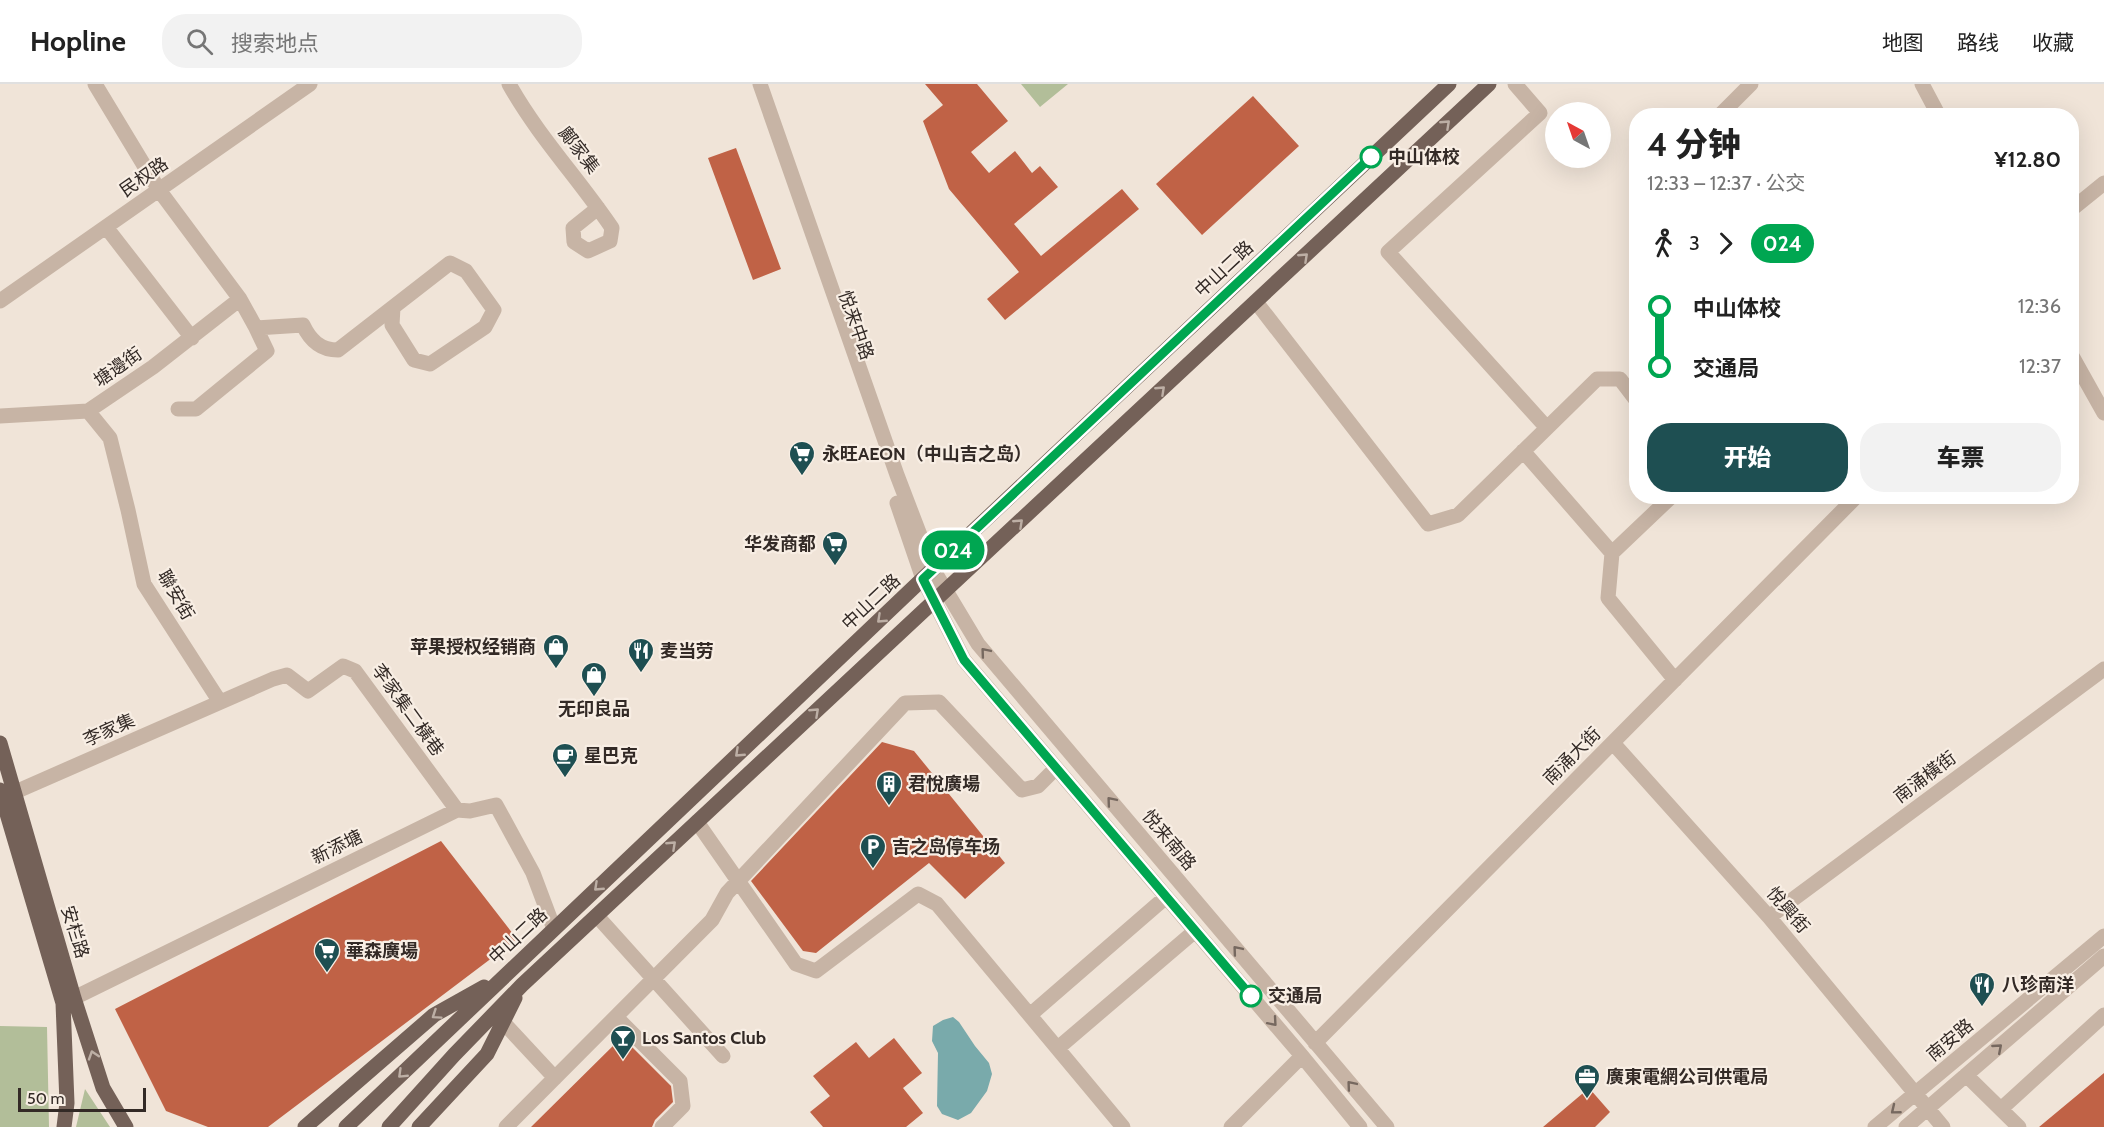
<!DOCTYPE html>
<html lang="zh">
<head>
<meta charset="utf-8">
<style>
  body { margin:0; font-family:Cabin,"Noto Sans SC",sans-serif; background:#f2f2f2; color:#222; height:100vh; display:flex; flex-direction:column; font-size:22px; white-space:nowrap }
  * { box-sizing:border-box; margin:0 }
  p { font-size:20px; color:#767676 }
  .icon { flex:none; width:33px; height:33px; fill:none; stroke:currentColor; stroke-width:2; stroke-linecap:round; stroke-linejoin:round }
  .map { position:relative; flex:1; overflow:hidden }
  .drawer { position:absolute; left:1629px; top:24px; width:450px; height:396px; display:flex; flex-direction:column; background:#fff; border-radius:24px; box-shadow:0 6px 24px #0002 }
  .drawer>* { flex:none }
  .badge { padding:0 12px; border-radius:20px; font-size:21px; line-height:39px }
  .needle { width:39px; rotate:320deg }
  .tools { position:absolute; left:1545px; top:18px; display:grid; gap:12px }
  .tools a { display:grid; place-items:center; width:66px; height:66px; border-radius:50%; background:#fff; box-shadow:0 6px 24px #0002; font-size:30px }
  .scale { position:absolute; left:18px; bottom:15px; width:128px; box-sizing:border-box; padding-left:6px; border:3px solid #332a26; border-top:0; font-size:16px; line-height:21px; white-space:nowrap; color:#332a26; -webkit-text-stroke:4px #f8eee4; paint-order:stroke }
  .map>.badge { position:absolute; translate:-50% -50%; box-shadow:0 0 0 3px #fff }
  .legs { display:flex; align-items:center; gap:9px; height:66px; padding:0 18px; font-size:20px }
  .legs p { margin-inline-start:auto }
  .overview { display:flex; align-items:center; justify-content:space-between; height:102px; padding:0 18px }
  h1 { font-size:33px; font-weight:800; line-height:45px }
  .cta { display:flex; gap:12px; margin-top:auto; padding:12px 18px }
  .cta a { flex:1; height:69px; border-radius:24px; background:#1e4f52; color:#fff; font-size:24px; font-weight:800; line-height:69px; text-align:center }
  .cta a+a { background:#f2f2f2; color:#222 }
  ul { padding:0 18px; list-style:none }
  li { display:flex; align-items:center; gap:21px; height:60px; font-size:22px }
  li i { display:grid; place-items:center; width:9px; height:100%; margin:0 8px; background:currentColor }
  li i::after { content:''; width:15px; height:15px; margin:-8px; border:4px solid; border-radius:50%; background:#fff }
  li p { margin-inline-start:auto }
  li:first-child i { background:linear-gradient(#0000 50%,currentColor 0) }
  li:last-child i { background:linear-gradient(currentColor 50%,#0000 0) }
  header { display:flex; align-items:center; gap:36px; box-sizing:border-box; height:84px; padding:0 30px; background:#fff; border-bottom:2px solid #e0e0e0 }
  header strong { font-size:28px }
  nav { display:flex; gap:33px; margin-inline-start:auto; font-size:21px }
  .search { width:420px; height:54px; background:#f2f2f2; display:flex; align-items:center; gap:15px; box-sizing:border-box; padding:0 21px; border-radius:24px; color:#767676; font-size:22px }
  .map>svg:first-child { display:block }
  .green { fill:#b2be99 }
  .water { fill:#79aaab }
  .building { fill:#c06246 }
  .lines { fill:none; stroke-linecap:round; stroke-linejoin:round }
  .minor { stroke:#c7b4a5; stroke-width:15 }
  .major { stroke:#746158; stroke-width:15 }
  .oneway { stroke:#bdafa5 }
  .oneway2 { stroke:#76685f }
  .line-1-casing { stroke:#fff; stroke-width:14 }
  .line-1 { stroke:#00a651; stroke-width:9 }
  .stop-1-dot { fill:#fff; stroke:#00a651; stroke-width:3 }
  .labels { text-anchor:middle; stroke-width:4.5; stroke-linejoin:round; paint-order:stroke }
  .street-label { font-size:18px; fill:#332a26; stroke:#f8eee4 }
  .stop-label { font-size:18px; font-weight:bold; fill:#332a26; stroke:#f8eee4; text-anchor:start }
  .poi-label { font-size:18px; font-weight:bold; fill:#332a26; stroke:#f8eee4; text-anchor:start }
</style>
</head>
<body>
<header>
<strong>Hopline</strong>
<div class="search"><svg class="icon" aria-label="search" viewBox="0 0 24 24"><circle cx="10" cy="10" r="6"/><path d="M15 15l6 6"/></svg>搜索地点</div>
<nav><a>地图</a><a>路线</a><a>收藏</a></nav>
</header>
<div class="map">
<svg width="2104" height="1043" viewBox="0 0 2104 1043">
  <rect width="100%" height="100%" fill="#f0e4d8"/>
  <path class="green" d="M1021,0h47l-28,23z
    M0,942l47,1 2,100h-49z
    M85,1005l25,38h-34z"/>
  <path class="water" d="M953,933l6,5 16,24 14,17 3,11 -5,17 -16,22 -13,7 -16,-6 -5,-8 1,-53 -6,-12 1,-15 10,-6z"/>
  <path class="building" d="M925,0h52l31,37 -37,31 18,21 26,-22 17,22 8,-7 18,21 -44,37 27,32 81,-67 17,20 -134,111 -18,-21 32,-27 -70,-83 -26,-68 20,-16z
    M1253,12l46,50 -97,89 -46,-51z
    M736,64l45,121 -28,11 -45,-122z
    M882,658l32,9 91,112 -40,36 -36,-36 -113,90 -13,-2 -52,-70z
    M441,757l76,98 -249,188h-60l-42,-16 -51,-102z
    M622,953l49,49 2,16 -18,18 -3,7h-121z
    M894,954l28,35 -19,15 20,25 -17,14h-83l-13,-15 20,-16 -17,-20 43,-34 13,16z
    M2104,989v54h-65z
    M1589,1004l21,24 -15,15h-52z"/>
  <g class="lines">
    <path class="minor" d="M95,0l64,106 81,109 16,29 47,-3c7,15 17,25 35,25l112,-87 16,8 28,39 -9,17 -55,37 -16,-4 -22,-35 1,-18
      M509,0c29,52 70,95 103,144l-2,13 -22,10 -14,-9 -1,-14 25,-20
      M760,0l137,391 36,94 45,75 409,483
      M1515,0l25,29 -152,139 159,176
      M1922,0l17,32
      M1719,32l32,-32
      M2072,125l32,-26
      M106,143l86,111
      M0,217l310,-217
      M1256,218l172,222 30,-9 139,-136h23l16,21
      M2072,272l32,57
      M178,325h18l71,-58 -11,-23
      M88,327l22,27 18,72 16,74 76,118
      M0,332l88,-5 65,-44 87,-68
      M1523,367l89,102 -4,45 67,82
      M897,419l26,76 41,81 338,396 58,71
      M1612,469l60,-57
      M1613,659l156,174 174,210
      M13,709l260,-114 14,-4 21,16 35,-25 12,5 102,139
      M697,738l99,142 20,7 102,-77 19,10 186,223
      M597,832l126,140
      M1769,833l335,-248
      M74,914l383,-188 13,1 26,-6 37,68 21,56
      M1030,931l136,-118
      M616,933l64,64 3,25 -21,21
      M503,938l52,56
      M1315,959l542,-547
      M1058,964l137,-117
      M1966,991l53,52
      M2001,1025l103,-94
      M506,1043l206,-207 15,-27 178,-190 34,-1 83,88 16,-4 18,-18
      M1231,1043l71,-71
      M1875,1043l229,-191
      M1906,1043l198,-171"/>
    <path class="major" d="M0,659l74,255 29,90 23,39
      M0,706l63,213 4,100 -3,24
      M305,1043l129,-112 50,-28
      M346,1043l587,-558 516,-485
      M389,1043l65,-72 68,-70 967,-901
      M419,1043l68,-73 28,-56"/>
  </g>
  <defs><path id="oneway-chevron" d="M-2-3.5L2.5 0L-2 3.5" fill="none" stroke-width="1.6" stroke-linecap="round" stroke-linejoin="round" transform="scale(1.5)"/></defs>
  <g class="oneway">
    <use href="#oneway-chevron" transform="translate(1446 40) rotate(-43)"/>
    <use href="#oneway-chevron" transform="translate(1304 173) rotate(-43)"/>
    <use href="#oneway-chevron" transform="translate(1161 306) rotate(-43)"/>
    <use href="#oneway-chevron" transform="translate(1019 439) rotate(-43)"/>
    <use href="#oneway-chevron" transform="translate(881 535) rotate(137)"/>
    <use href="#oneway-chevron" transform="translate(815 628) rotate(-43)"/>
    <use href="#oneway-chevron" transform="translate(739 669) rotate(137)"/>
    <use href="#oneway-chevron" transform="translate(672 761) rotate(-43)"/>
    <use href="#oneway-chevron" transform="translate(598 803) rotate(137)"/>
    <use href="#oneway-chevron" transform="translate(436 931) rotate(146)"/>
    <use href="#oneway-chevron" transform="translate(93 971) rotate(-108)"/>
    <use href="#oneway-chevron" transform="translate(402 990) rotate(136)"/>
  </g>
  <g class="oneway2">
    <use href="#oneway-chevron" transform="translate(985 568) rotate(-130)"/>
    <use href="#oneway-chevron" transform="translate(1111 717) rotate(-130)"/>
    <use href="#oneway-chevron" transform="translate(1237 866) rotate(-130)"/>
    <use href="#oneway-chevron" transform="translate(1273 938) rotate(49)"/>
    <use href="#oneway-chevron" transform="translate(1998 964) rotate(-41)"/>
    <use href="#oneway-chevron" transform="translate(1351 1001) rotate(-130)"/>
    <use href="#oneway-chevron" transform="translate(1895 1026) rotate(141)"/>
  </g>
  <g class="lines">
    <defs>
      <path id="line-1" d="M1251,912l-287,-336 -41,-81 448,-422"/>
    </defs>
    <use href="#line-1" class="line-1-casing"/>
    <use href="#line-1" class="line-1"/>
  </g>
  <defs>
    <symbol id="supermarket-pin" viewBox="-11 -11 22 30"><path d="M0 17L-7.5 6A9.5 9.5 0 1 1 7.5 6Z" fill="#1e4f52" stroke="#f8eee4"/><path d="M-6-5.5h2.5l.6 2H6L4.5 2H-2.5L-4.4-4H-6ZM-1.5 3.2a1.3 1.3 0 1 0 .1 0ZM3 3.2a1.3 1.3 0 1 0 .1 0Z" fill="#fff"/></symbol>
    <symbol id="shop-pin" viewBox="-11 -11 22 30"><path d="M0 17L-7.5 6A9.5 9.5 0 1 1 7.5 6Z" fill="#1e4f52" stroke="#f8eee4"/><path d="M-5-2.5h2.3a2.7 3.5 0 0 1 5.4 0H5L5.5 6h-11ZM-1.5-2.5h3a1.5 2.3 0 0 0-3 0Z" fill="#fff"/></symbol>
    <symbol id="restaurant-pin" viewBox="-11 -11 22 30"><path d="M0 17L-7.5 6A9.5 9.5 0 1 1 7.5 6Z" fill="#1e4f52" stroke="#f8eee4"/><path d="M-5-6h1v4h1v-4h1v4h1v-4h1v5L-1.5 .5V6h-2V.5L-5-1ZM5-6V6H3V1.5H1.5Q1.5-4 5-6Z" fill="#fff"/></symbol>
    <symbol id="cafe-pin" viewBox="-11 -11 22 30"><path d="M0 17L-7.5 6A9.5 9.5 0 1 1 7.5 6Z" fill="#1e4f52" stroke="#f8eee4"/><path d="M-5.5-4.5H6V0H3Q3 3.5 0 3.5H-2.5Q-5.5 3.5-5.5 0ZM3-3.2v2h1.7v-2ZM-6 4.5H4V6H-6Z" fill="#fff"/></symbol>
    <symbol id="building-pin" viewBox="-11 -11 22 30"><path d="M0 17L-7.5 6A9.5 9.5 0 1 1 7.5 6Z" fill="#1e4f52" stroke="#f8eee4"/><path d="M-4-6H4V6H1V3H-1V6H-4ZM-2.5-4.3h1.7v1.8h-1.7ZM.8-4.3h1.7v1.8H.8ZM-2.5-1h1.7V.8h-1.7ZM.8-1h1.7V.8H.8Z" fill="#fff"/></symbol>
    <symbol id="parking-pin" viewBox="-11 -11 22 30"><path d="M0 17L-7.5 6A9.5 9.5 0 1 1 7.5 6Z" fill="#1e4f52" stroke="#f8eee4"/><path d="M-3.5-5.5H1a3.5 3.5 0 0 1 0 7H-1V5.5H-3.5ZM-1-3.4V-.6H.8a1.4 1.4 0 0 0 0-2.8Z" fill="#fff"/></symbol>
    <symbol id="bar-pin" viewBox="-11 -11 22 30"><path d="M0 17L-7.5 6A9.5 9.5 0 1 1 7.5 6Z" fill="#1e4f52" stroke="#f8eee4"/><path d="M-6-5H6L.8 .8V4.5H3.5V6h-7V4.5H-.8V.8Z" fill="#fff"/></symbol>
    <symbol id="office-pin" viewBox="-11 -11 22 30"><path d="M0 17L-7.5 6A9.5 9.5 0 1 1 7.5 6Z" fill="#1e4f52" stroke="#f8eee4"/><path d="M-6-3h4V-5.5h4V-3h4V5H-6ZM-1-4.5V-3h2v-1.5ZM-6 0V1H6V0Z" fill="#fff"/></symbol>
  </defs>
  <g fill-rule="evenodd">
    <use href="#supermarket-pin" x="787" y="355" width="30" height="40"/>
    <use href="#supermarket-pin" x="820" y="445" width="30" height="40"/>
    <use href="#shop-pin" x="541" y="548" width="30" height="40"/>
    <use href="#restaurant-pin" x="626" y="552" width="30" height="40"/>
    <use href="#shop-pin" x="579" y="576" width="30" height="40"/>
    <use href="#cafe-pin" x="550" y="657" width="30" height="40"/>
    <use href="#building-pin" x="874" y="685" width="30" height="40"/>
    <use href="#parking-pin" x="858" y="748" width="30" height="40"/>
    <use href="#supermarket-pin" x="312" y="852" width="30" height="40"/>
    <use href="#restaurant-pin" x="1967" y="886" width="30" height="40"/>
    <use href="#bar-pin" x="608" y="939" width="30" height="40"/>
    <use href="#office-pin" x="1572" y="978" width="30" height="40"/>
  </g>
  <g class="stop-1-dot">
    <circle cx="1371" cy="73" r="10"/>
    <circle cx="1251" cy="912" r="10"/>
  </g>
  <g class="labels">
    <g class="street-label">
      <text transform="translate(579 66) rotate(52)" y="6">鄺家集</text>
      <text transform="translate(144 93) rotate(-35)" y="6">民权路</text>
      <text transform="translate(1224 185) rotate(-43)" y="6">中山二路</text>
      <text transform="translate(856 241) rotate(71)" y="6">悦来中路</text>
      <text transform="translate(118 283) rotate(-35)" y="6">塘邊街</text>
      <text transform="translate(176 511) rotate(60)" y="6">聯安街</text>
      <text transform="translate(871 518) rotate(-43)" y="6">中山二路</text>
      <text transform="translate(408 626) rotate(54)" y="6">李家集二橫巷</text>
      <text transform="translate(109 646) rotate(-24)" y="6">李家集</text>
      <text transform="translate(1572 672) rotate(-45)" y="6">南涌大街</text>
      <text transform="translate(1925 693) rotate(-37)" y="6">南涌橫街</text>
      <text transform="translate(1169 756) rotate(50)" y="6">悦来南路</text>
      <text transform="translate(337 763) rotate(-26)" y="6">新添塘</text>
      <text transform="translate(1788 826) rotate(49)" y="6">悅興街</text>
      <text transform="translate(75 848) rotate(73)" y="6">安栏路</text>
      <text transform="translate(518 852) rotate(-43)" y="6">中山二路</text>
      <text transform="translate(1950 956) rotate(-40)" y="6">南安路</text>
    </g>
    <g class="stop-label">
      <text x="1388" y="79">中山体校</text>
      <text x="1268" y="918">交通局</text>
    </g>
    <g class="poi-label">
      <text x="822" y="376">永旺AEON（中山吉之岛）</text>
      <text x="816" y="466" text-anchor="end">华发商都</text>
      <text x="536" y="569" text-anchor="end">苹果授权经销商</text>
      <text x="660" y="573">麦当劳</text>
      <text x="594" y="631" text-anchor="middle">无印良品</text>
      <text x="584" y="678">星巴克</text>
      <text x="908" y="706">君悅廣場</text>
      <text x="892" y="769">吉之岛停车场</text>
      <text x="346" y="873">華森廣場</text>
      <text x="2002" y="907">八珍南洋</text>
      <text x="642" y="960">Los Santos Club</text>
      <text x="1606" y="999">廣東電網公司供電局</text>
    </g>
  </g>
</svg>
<div class="tools">
<a><svg class="needle" viewBox="-14 -14 28 28"><path d="M0-13l5 13h-10z" fill="#e53935"/><path d="M0 13l5-13h-10z" fill="#767676"/></svg></a>
</div>
<div class="scale">50 m</div>
<b class="badge" style="left:953px;top:466px;background:#00a651;color:#fff">024</b>
<section class="drawer">
<div class="overview"><div><h1>4 分钟</h1><p>12:33 – 12:37 · 公交</p></div><b>¥12.80</b></div>
<div class="legs"><svg class="icon" aria-label="walk" viewBox="0 0 24 24"><circle cx="13" cy="4" r="2"/><path d="M13 8l-2 6 4 7M11 14l-3 7M7 12l3-4h3l4 4"/></svg>3<svg class="icon" aria-label="forward" viewBox="0 0 24 24"><path d="M9 5l7 7-7 7"/></svg><b class="badge" style="background:#00a651;color:#fff">024</b></div>
<ul>
<li><i style="color:#00a651"></i><b>中山体校</b><p>12:36</p></li>
<li><i style="color:#00a651"></i><b>交通局</b><p>12:37</p></li>
</ul>
<div class="cta"><a>开始</a><a>车票</a></div>
</section>
</div>
</body>
</html>
